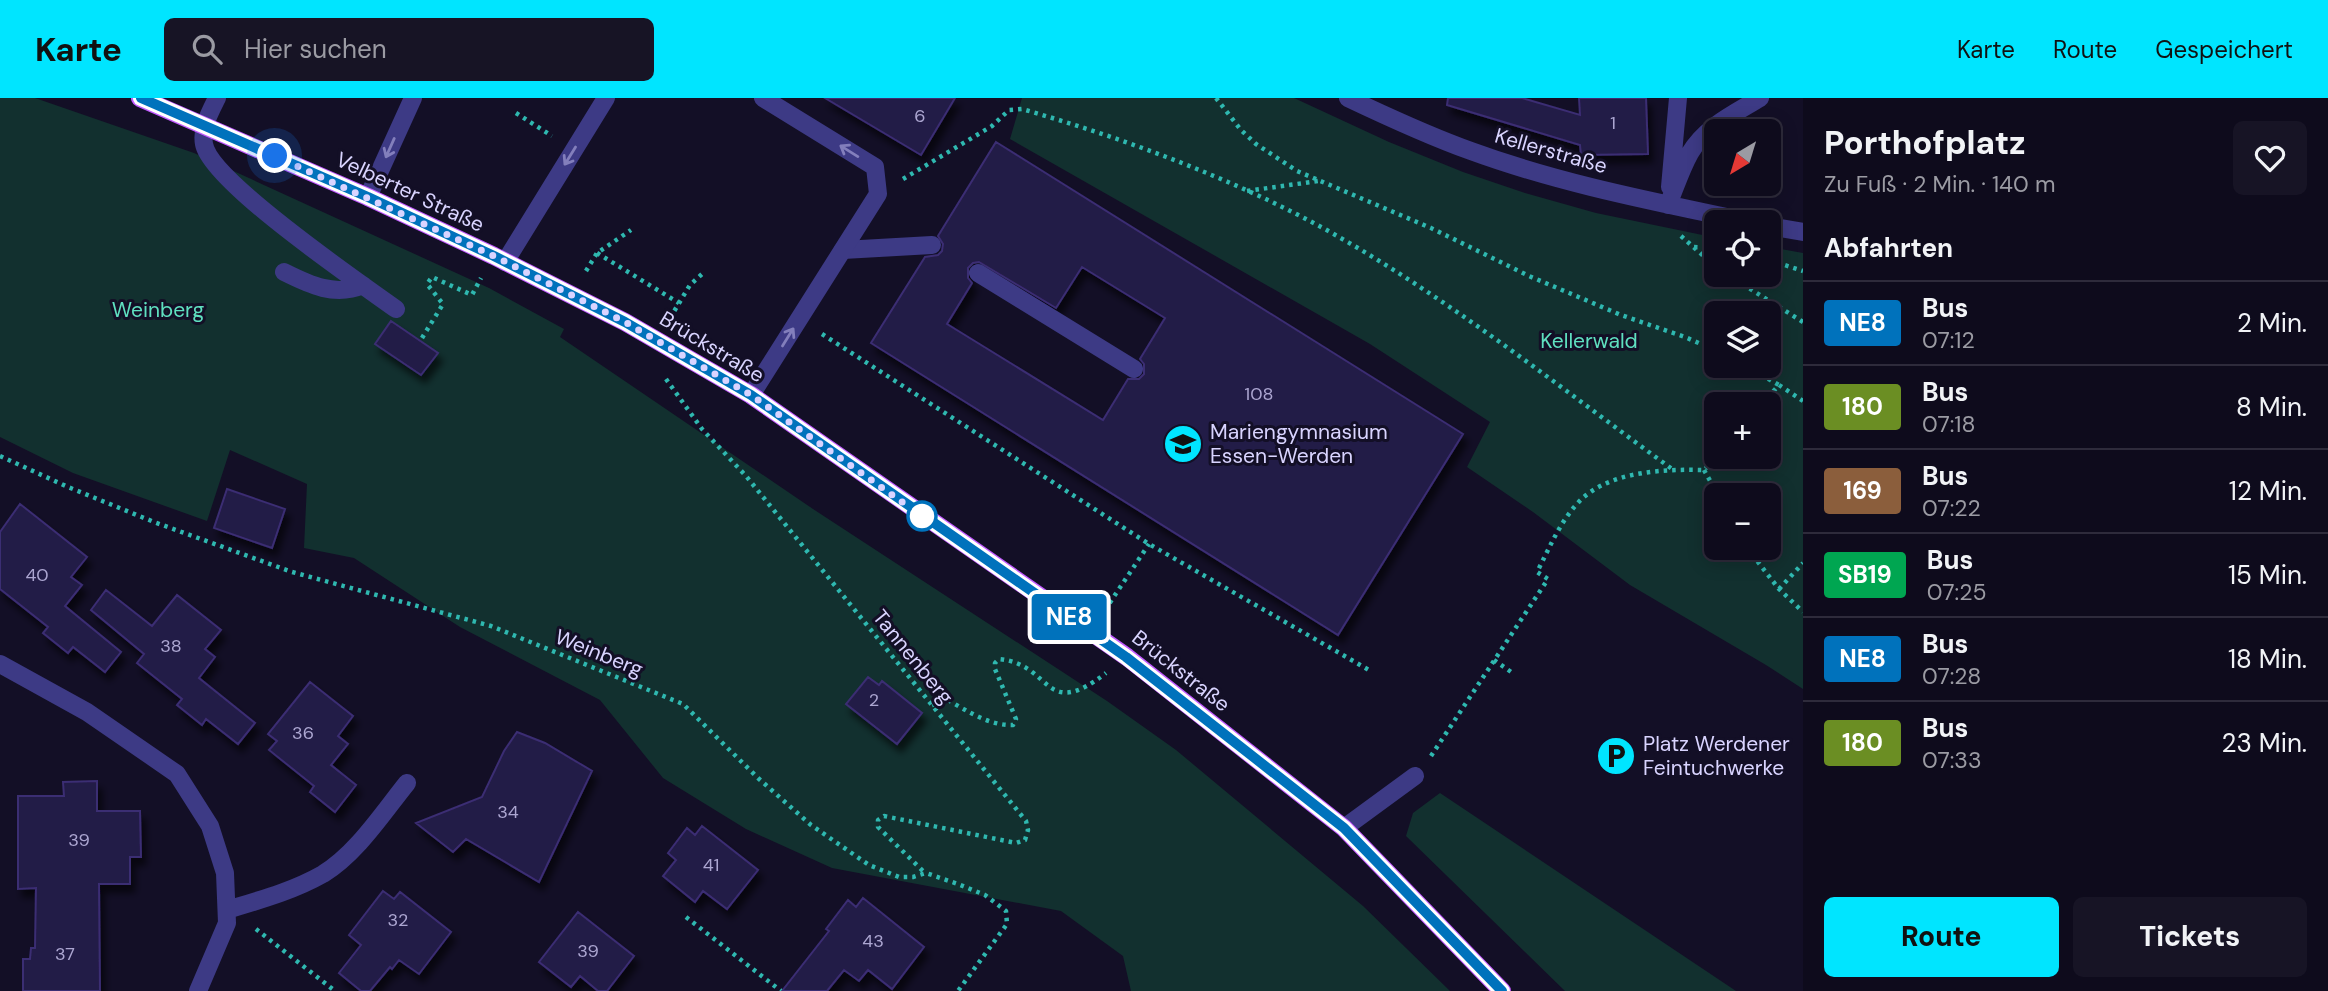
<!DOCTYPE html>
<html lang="de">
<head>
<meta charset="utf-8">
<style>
  body { margin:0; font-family:"DM Sans",sans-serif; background:#171425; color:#f1f3f6; height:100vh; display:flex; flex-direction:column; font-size:26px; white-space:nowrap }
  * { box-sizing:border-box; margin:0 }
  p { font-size:23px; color:#9b9ba3 }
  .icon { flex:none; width:38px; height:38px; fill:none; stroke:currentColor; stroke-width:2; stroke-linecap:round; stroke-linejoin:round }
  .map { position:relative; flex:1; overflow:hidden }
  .sheet { display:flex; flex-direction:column; background:#0e0b1c; width:525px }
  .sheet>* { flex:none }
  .badge { padding:0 14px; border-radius:5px; font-size:24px; line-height:46px }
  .needle { width:46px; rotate:218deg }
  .tools { position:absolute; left:1704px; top:21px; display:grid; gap:14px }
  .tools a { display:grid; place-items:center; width:77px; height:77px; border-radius:10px; background:#0e0b1c; box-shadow:0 4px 18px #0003,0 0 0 2px #2e2b3b; font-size:35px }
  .you { position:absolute; width:35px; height:35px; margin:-18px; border:5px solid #fff; border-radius:50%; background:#1a73e8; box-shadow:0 0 0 10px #1a73e833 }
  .map>.badge { position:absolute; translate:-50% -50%; box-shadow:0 0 0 4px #fff }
  h2 { padding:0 21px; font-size:26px; line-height:63px }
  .round { display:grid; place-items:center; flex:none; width:74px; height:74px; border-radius:10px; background:#171425 }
  .overview { display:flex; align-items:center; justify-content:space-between; height:119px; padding:0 21px }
  h1 { font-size:33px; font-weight:800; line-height:52px }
  .action { display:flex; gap:14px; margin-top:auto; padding:14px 21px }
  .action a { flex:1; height:80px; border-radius:10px; background:#00e5ff; color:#111; font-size:28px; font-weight:800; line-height:80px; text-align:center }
  .action a+a { background:#171425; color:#f1f3f6 }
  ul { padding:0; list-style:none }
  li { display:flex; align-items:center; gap:21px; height:84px; padding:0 21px; border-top:2px solid #2e2b3b }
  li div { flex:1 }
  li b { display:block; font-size:26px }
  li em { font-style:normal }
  li .badge { min-width:77px; font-weight:700; text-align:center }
  header { display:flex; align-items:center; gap:42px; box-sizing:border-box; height:98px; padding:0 35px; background:#00e5ff; color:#111 }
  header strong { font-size:33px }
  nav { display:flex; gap:38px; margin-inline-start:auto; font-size:24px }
  .search { width:490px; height:63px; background:#171425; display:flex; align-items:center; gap:18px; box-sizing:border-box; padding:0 24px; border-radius:10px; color:#9b9ba3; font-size:26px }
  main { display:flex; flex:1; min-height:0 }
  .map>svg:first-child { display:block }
  .green { fill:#12302f; fill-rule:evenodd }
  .building { fill:#241b47; stroke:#3b2d73; stroke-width:2; fill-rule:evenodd; filter:url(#shadow) }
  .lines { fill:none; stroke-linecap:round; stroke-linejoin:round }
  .path { stroke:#2fb8b0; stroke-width:4.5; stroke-dasharray:3.5 5; stroke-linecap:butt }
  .service { stroke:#3d3a85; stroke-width:18 }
  .minor { stroke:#3d3a85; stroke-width:18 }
  .primary { stroke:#c25bff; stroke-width:18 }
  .oneway { stroke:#837fbc }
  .line-casing { stroke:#fff; stroke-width:16 }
  .line { stroke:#0072bc; stroke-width:10 }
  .walk { stroke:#d9d4ff; stroke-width:7; stroke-dasharray:0 12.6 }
  .stop-dot { fill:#fff; stroke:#0072bc; stroke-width:3.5 }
  .labels { text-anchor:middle; stroke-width:6; stroke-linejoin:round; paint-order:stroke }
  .number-label { font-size:18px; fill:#aca6d1 }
  .street-label { font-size:21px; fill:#d9d4ff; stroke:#130f26 }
  .park-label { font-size:21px; fill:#5fe0c0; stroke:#130f26 }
  .poi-label { font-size:21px; fill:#d9d4ff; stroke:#130f26; text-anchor:start }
</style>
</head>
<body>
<header>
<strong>Karte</strong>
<div class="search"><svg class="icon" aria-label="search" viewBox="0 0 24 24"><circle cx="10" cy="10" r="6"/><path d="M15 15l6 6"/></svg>Hier suchen</div>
<nav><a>Karte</a><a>Route</a><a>Gespeichert</a></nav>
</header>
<main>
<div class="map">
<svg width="1803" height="893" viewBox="0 0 1803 893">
  <defs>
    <filter id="shadow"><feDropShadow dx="4.5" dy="8" stdDeviation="3.5" flood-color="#0009"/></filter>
  </defs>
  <rect width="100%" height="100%" fill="#130f26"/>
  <path class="green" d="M0,0h35l159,55 295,135 75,41 -4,8 253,172 294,192 69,49 187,156 87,85h-319l-8,-35 -62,-45 -229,-43 -86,-39 -83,-51 -63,-78 -140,-73 -106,-69 -50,-10 3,-64 -77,-34 -23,71 -134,-48 -73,-36z
    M1022,0h272l95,44 74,30 62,21 71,20 121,25v37h52v-28l34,6v436l-37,-24 -136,-80 -97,-73 -66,-45 23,-45 -120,-78 -360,-205zM1717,215h52v53h-52zM1717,306h52v53h-52zM1717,397h52v53h-52z
    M1440,695l296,198h-171l-159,-155 7,-23z"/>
  <path class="building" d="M825,0h130l-34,57z
    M1448,0h74l58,17 -1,-17h67l2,56 -67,1 -1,-10 -133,-40z
    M996,44l467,292 -125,201 -467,-292 54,-86 13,-2 4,-4 1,-7 -5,-8zM979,164l77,46 26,-41 83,51 -25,41 4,5v10l-5,5h-11l-25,41 -156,-96 25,-41 -4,-5v-10l5,-5z
    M391,223l47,32 -17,22 -46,-31z
    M227,391l58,20 -13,39 -58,-20z
    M20,406l67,53 -16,20 11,8 -17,21 56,46 -16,20 -32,-25 -5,6 -25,-20 5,-6 -48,-38v-57z
    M106,492l46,36 25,-31 44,35 -16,19 10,8 -16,21 56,45 -17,21 -32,-25 -4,6 -25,-20 5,-6 -45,-36 7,-9 -53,-44z
    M868,579l11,8 3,-4 40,32 -25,31 -51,-40z
    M310,584l43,34 -15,20 10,8 -17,21 25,20 -21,27 -25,-20 4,-6 -45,-36 8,-9 -9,-7z
    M517,634l28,11 47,28 -53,111 -73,-43 -13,13 -37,-29 66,-26 22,-46z
    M97,683v30h43l1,46h-11v27h-31l1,107h-77v-32h7l1,-11h4l1,-60 -18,1v-93h46l-1,-14z
    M702,728l56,44 -31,39 -24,-18 -8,11 -32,-26 13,-16 -8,-7 19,-25 8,7z
    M383,793l11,8 6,-7 51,40 -32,42 -20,-14 -7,9 -2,-2 -20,24h-9l-22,-18 22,-28 -12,-10z
    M863,800l61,49 -32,42 -24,-19 -9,11 -15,-11 -17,21h-45l47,-60 -3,-2 22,-29 8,7z
    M578,814l56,44 -27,35h-9l-18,-15 -9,11 -32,-25z"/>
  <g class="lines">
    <path class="path" d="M1216,0l25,32 15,14 41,27 134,57 98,48 92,39 64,22 32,14
      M516,15l36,23
      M903,81l89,-53 17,-16 13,-1c101,29 209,69 301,119 123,68 235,158 349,241
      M1247,93l71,-10
      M1681,138l36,32
      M1694,149l23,1
      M597,155l82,50
      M1769,162l34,11
      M586,173l11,-18 34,-23
      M1728,177l75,47
      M670,220l20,-33 12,-11
      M822,236l327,210 220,126
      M422,240l21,-34 -16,-20 5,-7 40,18 9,-17
      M1746,268l33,19
      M666,281l36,50 44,47 280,345 2,9 -3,10 -9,3 -132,-27 -6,4v7l47,46
      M1762,306l17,-19 24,16
      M0,358l68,31 86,35 138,50 199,54 192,78 75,74 53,47 58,40 30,12h14l13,-4 32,11 27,11 21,16 1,13 -49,67
      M1704,372l14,25
      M1747,450l32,41 24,23
      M1779,491l24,-26
      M1105,512l44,-66
      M1494,562l20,14
      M932,607l16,-5c19,11 42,26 65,25l3,-6 -21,-50v-6l4,-4c54,5 44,63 107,14
      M1431,658l117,-177 -11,-7c12,-23 22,-48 39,-67 29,-34 86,-36 128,-35l13,-14
      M686,819l95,74
      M256,831l79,62"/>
    <path class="service" d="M217,0c-7,14 -16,30 -13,46 6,37 156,139 192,165
      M368,99l45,-99
      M843,152l89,-5
      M284,174c26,13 51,25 79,13
      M978,175l156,96
      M1344,730l71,-52"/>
    <path class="minor" d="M1348,0c40,19 81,38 123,53 90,33 185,51 279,71
      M1670,89l8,-89
      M1668,107c7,-17 13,-36 22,-52 15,-26 45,-40 70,-55
      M1769,128l34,6
      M505,164l101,-164
      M751,297l127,-201 -3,-27 -112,-69
      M0,566l87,48 90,62 33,52 15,47 2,50 -29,68
      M227,812c33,-10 66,-19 96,-36 34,-21 59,-60 84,-91"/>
    <path class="primary" d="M140,0l228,99 126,59 131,66 126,73 376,262 217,171 158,163"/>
  </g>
  <defs><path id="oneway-shaft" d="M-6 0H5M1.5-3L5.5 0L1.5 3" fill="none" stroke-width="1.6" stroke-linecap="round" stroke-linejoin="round" transform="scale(1.75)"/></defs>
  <g class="oneway">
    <use href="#oneway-shaft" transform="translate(390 50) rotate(114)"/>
    <use href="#oneway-shaft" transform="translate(849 53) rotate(-148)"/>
    <use href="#oneway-shaft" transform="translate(570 58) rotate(122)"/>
    <use href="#oneway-shaft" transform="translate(788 239) rotate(-58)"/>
  </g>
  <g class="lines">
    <defs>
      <path id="line" d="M141,0l227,99 126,59 131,66 126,73 375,262 218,171 158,163"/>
    </defs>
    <use href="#line" class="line-casing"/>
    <use href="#line" class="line"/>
    <path class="walk" d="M275,58l219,100 131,66 126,73 171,121"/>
  </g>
  <defs>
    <symbol id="school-disc" viewBox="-11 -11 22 22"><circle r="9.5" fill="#00e5ff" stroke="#130f26"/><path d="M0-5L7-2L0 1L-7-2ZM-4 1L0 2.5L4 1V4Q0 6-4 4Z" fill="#111"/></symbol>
    <symbol id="parking-disc" viewBox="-11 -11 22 22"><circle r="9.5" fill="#00e5ff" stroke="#130f26"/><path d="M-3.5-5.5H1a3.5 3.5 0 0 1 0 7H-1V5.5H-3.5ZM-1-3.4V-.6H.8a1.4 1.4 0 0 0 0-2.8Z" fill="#111"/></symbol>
  </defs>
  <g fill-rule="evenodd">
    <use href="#school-disc" x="1161" y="324" width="44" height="44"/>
    <use href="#parking-disc" x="1594" y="636" width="44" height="44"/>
  </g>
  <circle class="stop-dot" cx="922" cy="418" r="14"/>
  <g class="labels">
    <g class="number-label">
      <text x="920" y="24">6</text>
      <text x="1613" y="31">1</text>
      <text x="1259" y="302">108</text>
      <text x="37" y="483">40</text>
      <text x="171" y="554">38</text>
      <text x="874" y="608">2</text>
      <text x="303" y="641">36</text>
      <text x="508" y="720">34</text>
      <text x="79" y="748">39</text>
      <text x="711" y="773">41</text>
      <text x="398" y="828">32</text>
      <text x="873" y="849">43</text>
      <text x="588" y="859">39</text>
      <text x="65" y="862">37</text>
    </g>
    <g class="street-label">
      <text transform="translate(1551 53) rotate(16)" y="7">Kellerstraße</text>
      <text transform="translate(410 94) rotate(25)" y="7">Velberter Straße</text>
      <text transform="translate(712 249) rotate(31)" y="7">Brückstraße</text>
      <text transform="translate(599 555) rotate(22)" y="7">Weinberg</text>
      <text transform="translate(913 559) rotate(51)" y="7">Tannenberg</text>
      <text transform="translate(1181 573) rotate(38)" y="7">Brückstraße</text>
    </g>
    <g class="park-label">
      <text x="158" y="219">Weinberg</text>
      <text x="1589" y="250">Kellerwald</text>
    </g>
    <g class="poi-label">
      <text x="1210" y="341">Mariengymnasium<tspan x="1210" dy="24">Essen-Werden</tspan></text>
      <text x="1643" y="653">Platz Werdener<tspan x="1643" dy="24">Feintuchwerke</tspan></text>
    </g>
  </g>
</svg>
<div class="tools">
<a><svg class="needle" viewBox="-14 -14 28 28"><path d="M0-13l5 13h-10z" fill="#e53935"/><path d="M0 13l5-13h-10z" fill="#9b9ba3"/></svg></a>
<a><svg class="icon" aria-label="locate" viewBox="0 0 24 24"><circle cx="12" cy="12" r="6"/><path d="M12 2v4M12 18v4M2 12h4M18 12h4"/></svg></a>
<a><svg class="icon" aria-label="layers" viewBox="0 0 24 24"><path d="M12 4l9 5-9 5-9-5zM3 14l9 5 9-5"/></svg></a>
<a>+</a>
<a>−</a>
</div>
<div class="you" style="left:275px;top:58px"></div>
<b class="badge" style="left:1069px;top:519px;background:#0072bc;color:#fff">NE8</b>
</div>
<section class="sheet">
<div class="overview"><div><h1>Porthofplatz</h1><p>Zu Fuß · 2 Min. · 140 m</p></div><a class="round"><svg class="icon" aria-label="heart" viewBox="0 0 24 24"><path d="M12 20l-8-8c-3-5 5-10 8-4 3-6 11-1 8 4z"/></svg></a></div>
<h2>Abfahrten</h2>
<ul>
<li><span class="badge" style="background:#0072bc;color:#fff">NE8</span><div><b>Bus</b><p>07:12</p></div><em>2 Min.</em></li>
<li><span class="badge" style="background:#6b8e23;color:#fff">180</span><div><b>Bus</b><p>07:18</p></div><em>8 Min.</em></li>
<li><span class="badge" style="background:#8b5e3c;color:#fff">169</span><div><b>Bus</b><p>07:22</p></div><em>12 Min.</em></li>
<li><span class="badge" style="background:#00a651;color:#fff">SB19</span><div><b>Bus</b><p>07:25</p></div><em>15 Min.</em></li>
<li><span class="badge" style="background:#0072bc;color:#fff">NE8</span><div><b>Bus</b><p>07:28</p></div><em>18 Min.</em></li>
<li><span class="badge" style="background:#6b8e23;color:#fff">180</span><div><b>Bus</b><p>07:33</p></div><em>23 Min.</em></li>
</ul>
<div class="action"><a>Route</a><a>Tickets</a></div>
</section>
</main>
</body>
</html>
